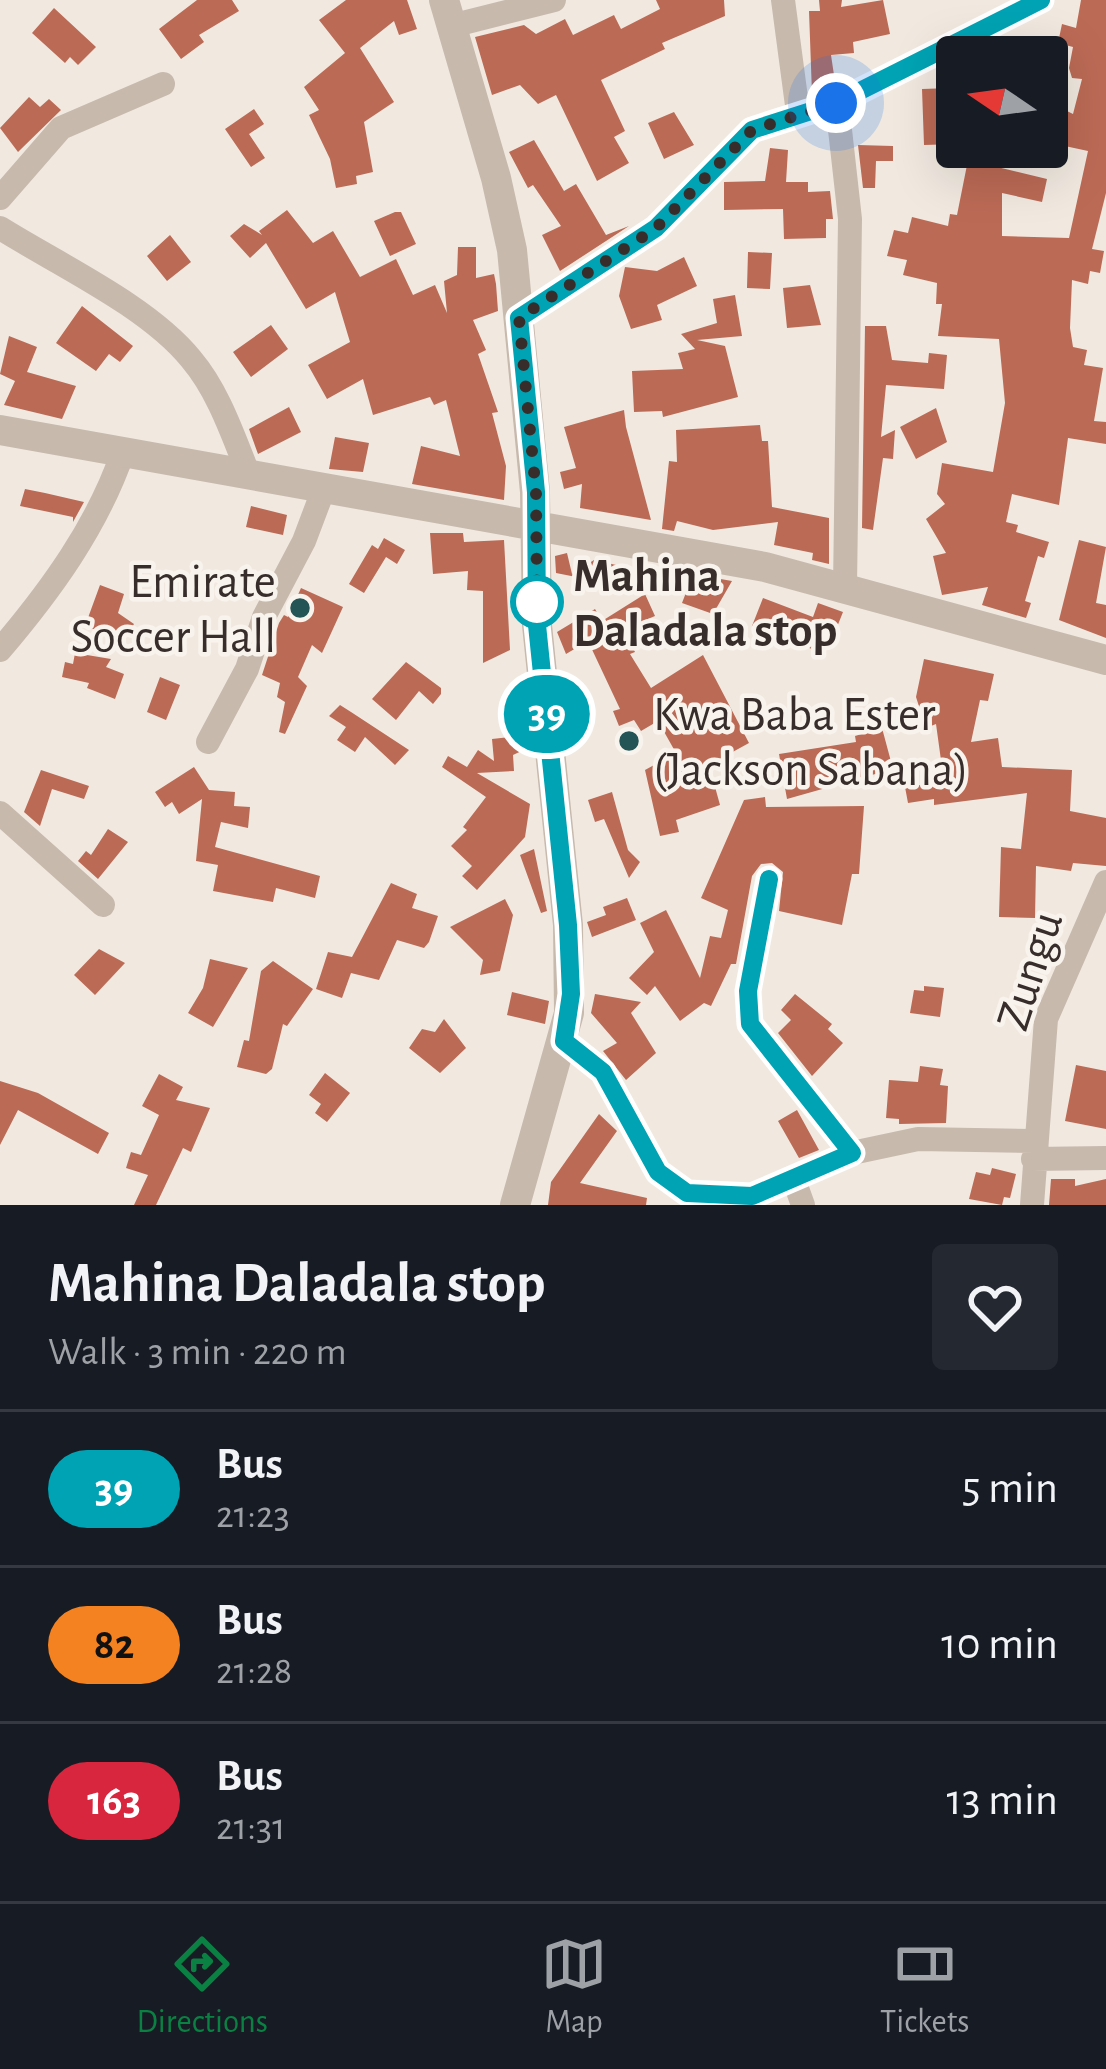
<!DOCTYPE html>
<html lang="en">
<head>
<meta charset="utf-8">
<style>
  body { margin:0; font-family:"Alegreya Sans",sans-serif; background:#242831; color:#f1f3f6; height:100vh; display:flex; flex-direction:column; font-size:45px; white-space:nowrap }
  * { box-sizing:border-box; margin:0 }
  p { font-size:39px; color:#9ea1a6 }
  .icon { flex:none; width:66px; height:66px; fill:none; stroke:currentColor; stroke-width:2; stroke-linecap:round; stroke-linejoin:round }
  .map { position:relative; height:1205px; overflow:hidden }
  .panel { display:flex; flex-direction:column; background:#171b24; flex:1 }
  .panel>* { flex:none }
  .badge { padding:0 24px; border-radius:39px; font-size:42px; line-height:78px }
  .needle { width:78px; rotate:283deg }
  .controls { position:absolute; left:936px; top:36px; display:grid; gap:24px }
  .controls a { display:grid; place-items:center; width:132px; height:132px; border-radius:12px; background:#171b24; box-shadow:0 12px 48px #0002; font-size:60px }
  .you { position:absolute; width:60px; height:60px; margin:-30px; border:9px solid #fff; border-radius:50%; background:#1a73e8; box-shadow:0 0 0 18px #1a73e833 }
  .map>.badge { position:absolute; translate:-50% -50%; box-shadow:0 0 0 6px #fff }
  .round { display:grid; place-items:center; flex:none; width:126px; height:126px; border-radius:12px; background:#242831 }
  .summary { display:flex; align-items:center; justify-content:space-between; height:204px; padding:0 48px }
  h1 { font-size:57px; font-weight:600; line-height:90px }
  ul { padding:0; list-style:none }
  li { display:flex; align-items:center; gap:36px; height:156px; padding:0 48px; border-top:3px solid #363941 }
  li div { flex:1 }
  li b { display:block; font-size:45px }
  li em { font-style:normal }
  li .badge { min-width:132px; font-weight:700; text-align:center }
  .dock { display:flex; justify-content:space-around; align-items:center; height:168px; border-top:3px solid #363941; background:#171b24; font-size:33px; color:#9ea1a6 }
  .dock a { display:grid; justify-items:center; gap:6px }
  .dock .on { color:#0b8043 }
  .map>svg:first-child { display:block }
  .building { fill:#bb6a55 }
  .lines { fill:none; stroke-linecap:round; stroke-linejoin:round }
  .minor { stroke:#c8b9ad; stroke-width:24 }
  .tertiary { stroke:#c8b9ad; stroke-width:30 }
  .line-casing { stroke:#fff; stroke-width:27 }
  .line { stroke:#00a3b4; stroke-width:18 }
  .walk { stroke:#372e2b; stroke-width:12; stroke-dasharray:0 21.6 }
  .stop-dot { fill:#fff; stroke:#00a3b4; stroke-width:6 }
  .poi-dot { fill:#245455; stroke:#f9f3ed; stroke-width:4.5 }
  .labels { text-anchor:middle; stroke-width:9; stroke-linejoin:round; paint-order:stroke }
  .stop-label { font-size:48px; font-weight:bold; fill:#372e2b; stroke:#f9f3ed; text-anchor:start }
  .poi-label { font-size:48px; fill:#372e2b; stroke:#f9f3ed; text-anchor:end }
  .street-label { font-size:48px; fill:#372e2b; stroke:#f9f3ed }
</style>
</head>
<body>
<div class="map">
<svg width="1106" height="1205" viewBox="0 0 1106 1205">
  <rect width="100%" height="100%" fill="#f1e9e0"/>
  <path class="building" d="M197,0h35l7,11 -40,24 5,7 -23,17 -22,-30z
    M346,0h61l10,29 -18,6 -5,-14 -34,27 34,54 -30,20 9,50 -17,4 1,8 -21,4 -6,-29 -21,-44 10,-5 -15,-23 41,-34 -26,-33z
    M656,0h68l1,16 -63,27 3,6 -64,31 24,51 -11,6 15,26 -32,18 -41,-86 -18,9 -18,-19 -28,10 -17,-58 49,-12 12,9 29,-15 8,16 41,-20 7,14 39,-20z
    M819,0h23l-1,7 42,-7 7,34 -37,8 1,11 -23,2 3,20 -14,2 2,14 -10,3 -3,-83h11z
    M1081,0h25v193l-14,56 12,2 -4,22 -10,-2 -2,13 -16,-4 -2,48 3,19 14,3 -3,15 19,3 -9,53 12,1v22l-38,-6 -9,67 -47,-11 -6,28 12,3 -2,7 33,10 -5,16 -6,-2 -13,45 6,2 -5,15 -44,-13 6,-18 -46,8 -9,-39 13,-3 -20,-34 19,-15 -8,-10 5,-31 51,9 12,-69 -6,-64 -61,-3 4,-32h-6l1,-21 -34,-8 4,-15 -20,-4 7,-26 14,3 4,-16 36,9 2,-12 7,1 11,-55 79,19 -5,23 -40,-9v43l67,2 19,-87 -37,-8 8,-36 14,7 9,-35 -10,-1 -3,-10 4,-21 -15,-4 4,-19 14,4z
    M54,8l42,39 -18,18 -8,-8 -5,6 -33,-30z
    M951,88v11h6v45l-33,1 -2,-56z
    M29,97l11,10 9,-8 12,11 -43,42 -18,-24z
    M254,109l10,15 -15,10 16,24 -14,9 -26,-38z
    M674,112l20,33 -30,14 -16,-36z
    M534,140l30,51 12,-7 30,51 23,-9 -69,45 -18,-36 19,-9 -28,-41 -5,3 -19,-36z
    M858,145l35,1v15h-17l-1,27h-12z
    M770,148l18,2 -2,32h22v10l22,-1 3,28h-7v19l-42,1 -1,-30 -59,1v-28l41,-1z
    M287,210l26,33 20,-12 27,46 36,-18 17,36 22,-10 12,28 -3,-32 13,-6 1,-28h18v31l18,-4 2,10 2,27 -25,9 13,30 -8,4 20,58 -6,1 14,53 -2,34 -92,-16 9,-38 39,10 -14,-56 -12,5 -4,-8 -57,18 -10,-36 -36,20 -19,-34 42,-23 -15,-50 -29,17 -40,-66 -16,15 -20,-22 14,-12 18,11 -3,-4z
    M395,212h6l15,32 -26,12 -16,-35z
    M170,235l21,27 -24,19 -20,-25z
    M748,252l24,1 -2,36 -23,-1z
    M684,257l13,29 -40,19 5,15 -31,9 -12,-33 6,-29 32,4z
    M810,285l11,40 -34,3 -4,-40z
    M735,295l7,41 -45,4 28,6 13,51 -75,20 -1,-6 -28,1 -2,-41 51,-2 -5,-16 17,-4 -14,-15 36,-11 -4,-24z
    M82,306l51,40 -13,16 -11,-8 -13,17 -40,-28z
    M271,325l17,24 -37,28 -18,-25z
    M865,326h21l6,34 36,3 1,-10 18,2 -3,34 -58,-4 -5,52 14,-7 -2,29 -10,-1 -10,72 -11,-2z
    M9,336l28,11 -10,25 49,14 -14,33 -58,-14 11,-24 -15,-7z
    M289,407l12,25 -43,22 -9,-25z
    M936,408l11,34 -31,17 -16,-32z
    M624,410l2,17 25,93 -71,-12 2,-24 -18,5 -4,-17 16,-4 -12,-41z
    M760,425l2,16h6l4,66 57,11v46l-17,-4 1,-7 -39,-8 4,-23 -65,8 -36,-9 -3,10 -12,-2 7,-68 8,1 -1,-32z
    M335,437l34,6 -6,29 -34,-3z
    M25,489l20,4 39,9 -11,20v-5l-53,-11z
    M251,506l36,9 -4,20 -37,-8z
    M430,533h33l1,9 40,-2 6,110 -27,13v-72l-16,-1 1,-19 -35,3z
    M384,538l21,12 -8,14 -11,-7 -22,36 -15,-9 23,-39 6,4z
    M1079,540l27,7 -10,56 10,2v33l-47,-18z
    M567,553l5,21 22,-14 62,14 -4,18 -96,-19 -1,-17z
    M692,577l21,7 2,-6 17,3 -19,33 -31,-11z
    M100,585l24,9 -6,19 16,11 -10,16 -39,-14z
    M301,588l42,19 -21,46 -10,-8 -14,32 9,9 -22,48 -6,-2 6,-30 -8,-5 3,-14 -18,-8 17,-52 5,-8 4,2z
    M645,594l10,22 -31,13 11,23 -5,2 21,34 52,-33 46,88 -40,22 11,40 -44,15 3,12 -19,4 -15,-66 31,-17 -18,-32 -17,10 -7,-11 -15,6 -6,-15 7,-2 -32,-68 -22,13 -9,-22 38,-23 7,12z
    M763,598l50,19 5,-14 25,9 -8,20 -14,-5 -9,22 -60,-23z
    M75,653l36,6 -5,8 18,7 -9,25 -28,-11 2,-5 -27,-6 3,-15 8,2z
    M924,659l70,15 -6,27 -8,-1 -9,42 27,-4 4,29 70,3 -2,41 36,7v48l-33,-3 -2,8 -35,-5 -1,52 -36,-1 2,-70 20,2 6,-56 -93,12v-6l-26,4 -3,-16 39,-5 -8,-58 -10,4 -10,-31z
    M406,662l35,26v6l-8,10 -14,-13 -23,29 -24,-21z
    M160,677l20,8 -14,35 -19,-8z
    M340,705l11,7 58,38 -14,15 -30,-28 -10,15 -18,-12 9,-13 -17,-11z
    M882,728l11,41 -106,30 -8,-45 77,-12 -1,-6z
    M529,735l1,12 -17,8 1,16 -37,2 53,31 -5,33 -48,53 -15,-14 10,-10 -21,-20 16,-16 -4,-3 23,-30 -44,-30 6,-11 19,11 11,-17 16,11 -2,-22z
    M194,767l15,23 26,2 -1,14 16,1 -2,21 -27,-6 -6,25 105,29 -5,22 -39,-10 -3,14 -60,-11 5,-26 -22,-4 6,-62 -23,15 -7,-12 -7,5 -10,-15z
    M41,770l48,16 -5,13 -32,-10 -12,37 -16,-14z
    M612,792l16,58 12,12 -11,16 -25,-59 -9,3 -7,-22z
    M765,797l1,10 98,-1 -5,68h-7l-10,51 -63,-14 4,-39 -11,-9 -11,1 -9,12 -16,88h-5l-20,42 -7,-3 -24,18 -25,-35 -8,9 -18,-17 25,-26 -14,-29 26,-13 34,68 10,-42 11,2 7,-28 -27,-12 43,-98z
    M108,829l20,13 -30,37 -20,-18 8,-10 5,4z
    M534,849l13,62 -6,2 -21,-58z
    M391,883l26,11 -5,14 26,8 -9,26 -5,6 -27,-8 -18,40 -28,-7 -9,25 -26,-9 12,-37 24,5z
    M627,898l9,22 -44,17 -5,-15 19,-7 -3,-8z
    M505,899l8,16 -13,56 -20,4 3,-15 -33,-33z
    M99,949l26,14 -30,32 -21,-20z
    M210,959l38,9 -35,59 -25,-14 15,-25z
    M273,961l40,28 -26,37 -4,-2 -11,45 -6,5 -29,-7 7,-27 5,1 12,-70z
    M924,986l20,2 -4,29 -30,-4 4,-23 10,1z
    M512,992l37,9 -4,23 -38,-9z
    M595,994l46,8 -10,11 25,40 -30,27 -23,-29 14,-8 -26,-30z
    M795,994l37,30 -4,5 15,14 -31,33 -34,-43 13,-13 -10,-10z
    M444,1019l22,29 -26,25 -31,-25 13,-19 13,3z
    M1076,1065l30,6v58l-41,-8z
    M920,1066l23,3 -3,16 8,1 -2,37 -47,1v-5l-13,-1 3,-38 29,2z
    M325,1073l25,20 -23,29 -12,-9 6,-9 -12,-9z
    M159,1074l24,13 -7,13 34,8 -19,44 -8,-4 -27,57h-22l14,-30 -22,-7 5,-16 10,3 18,-40 -17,-9z
    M0,1081l38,12 71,40 -11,21 -80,-44 -18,35z
    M797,1110l22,40 -20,8 -21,-37z
    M599,1114l18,17 -37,52 67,15 -1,7h-98l3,-23z
    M992,1168l24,6 -6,24 -6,-1 -2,8 -33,-6 7,-27 14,3z
    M1051,1179h24v7l31,-7v26h-57z"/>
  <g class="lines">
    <path class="minor" d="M783,0l15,113
      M451,26l103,-26
      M837,103l13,116 -5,369
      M0,198l61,-70 102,-44
      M0,228c59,37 148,78 191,131 28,33 42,77 58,116
      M519,318l136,-90 97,-98 85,-27 204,-103
      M0,650c51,-60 97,-123 123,-198
      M208,742l39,-73 17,-52 40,-76 20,-53
      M0,813l103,92
      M768,879l-20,112 2,33 102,129
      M564,1041l39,31 55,99 29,22 65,4 100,-44 66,-14 116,2
      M1033,1159l73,-1
      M794,1180l9,25
      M1032,1205l14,-186 60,-137"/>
    <path class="tertiary" d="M444,0l52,178 16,72 23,242 2,133 31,300 1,88 -54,192
      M0,430l765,137 341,93"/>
  </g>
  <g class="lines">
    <defs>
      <path id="line" d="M769,879l-21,112 2,33 102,129 -100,43 -65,-3 -29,-21 -55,-100 -39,-31 7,-47 -3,-69 -31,-300 -1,-133 -17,-174 137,-90 96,-98 84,-27 205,-103"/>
    </defs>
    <use href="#line" class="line-casing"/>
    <use href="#line" class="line"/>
    <path class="walk" d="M537,602l-1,-110 -17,-174 137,-90 96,-98 84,-27"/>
  </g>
  <circle class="stop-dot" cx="537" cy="602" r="24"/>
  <g class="poi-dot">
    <circle cx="300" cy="608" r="12"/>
    <circle cx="629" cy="741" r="12"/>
  </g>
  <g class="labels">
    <g class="stop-label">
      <text x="573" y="591">Mahina<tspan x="573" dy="55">Daladala stop</tspan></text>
    </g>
    <g class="poi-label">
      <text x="276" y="597">Emirate<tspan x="276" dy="55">Soccer Hall</tspan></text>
      <text x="653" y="730" text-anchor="start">Kwa Baba Ester<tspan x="653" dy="55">(Jackson Sabana)</tspan></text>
    </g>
    <g class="street-label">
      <text transform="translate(1028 970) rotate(-72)" y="17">Zungu</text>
    </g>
  </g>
</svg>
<div class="controls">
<a><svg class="needle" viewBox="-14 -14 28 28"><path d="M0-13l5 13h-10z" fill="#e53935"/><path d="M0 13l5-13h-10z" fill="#9ea1a6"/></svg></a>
</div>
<div class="you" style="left:836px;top:103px"></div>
<b class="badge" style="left:547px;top:714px;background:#00a3b4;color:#fff">39</b>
</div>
<section class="panel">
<div class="summary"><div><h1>Mahina Daladala stop</h1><p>Walk · 3 min · 220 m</p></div><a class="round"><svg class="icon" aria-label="heart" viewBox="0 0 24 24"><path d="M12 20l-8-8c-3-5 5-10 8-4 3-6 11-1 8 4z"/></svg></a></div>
<ul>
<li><span class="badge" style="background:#00a3b4;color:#fff">39</span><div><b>Bus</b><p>21:23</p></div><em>5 min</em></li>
<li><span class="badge" style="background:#f58220;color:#111">82</span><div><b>Bus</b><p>21:28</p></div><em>10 min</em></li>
<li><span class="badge" style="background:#d7263d;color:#fff">163</span><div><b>Bus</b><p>21:31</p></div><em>13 min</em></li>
</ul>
</section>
<nav class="dock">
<a class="on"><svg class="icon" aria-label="directions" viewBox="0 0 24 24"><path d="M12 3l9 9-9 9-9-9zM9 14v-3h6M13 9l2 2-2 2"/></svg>Directions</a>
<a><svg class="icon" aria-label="map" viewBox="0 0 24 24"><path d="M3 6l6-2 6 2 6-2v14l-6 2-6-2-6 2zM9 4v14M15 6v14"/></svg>Map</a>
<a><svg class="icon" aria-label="tickets" viewBox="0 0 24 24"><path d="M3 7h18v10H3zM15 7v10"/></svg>Tickets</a>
</nav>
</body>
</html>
